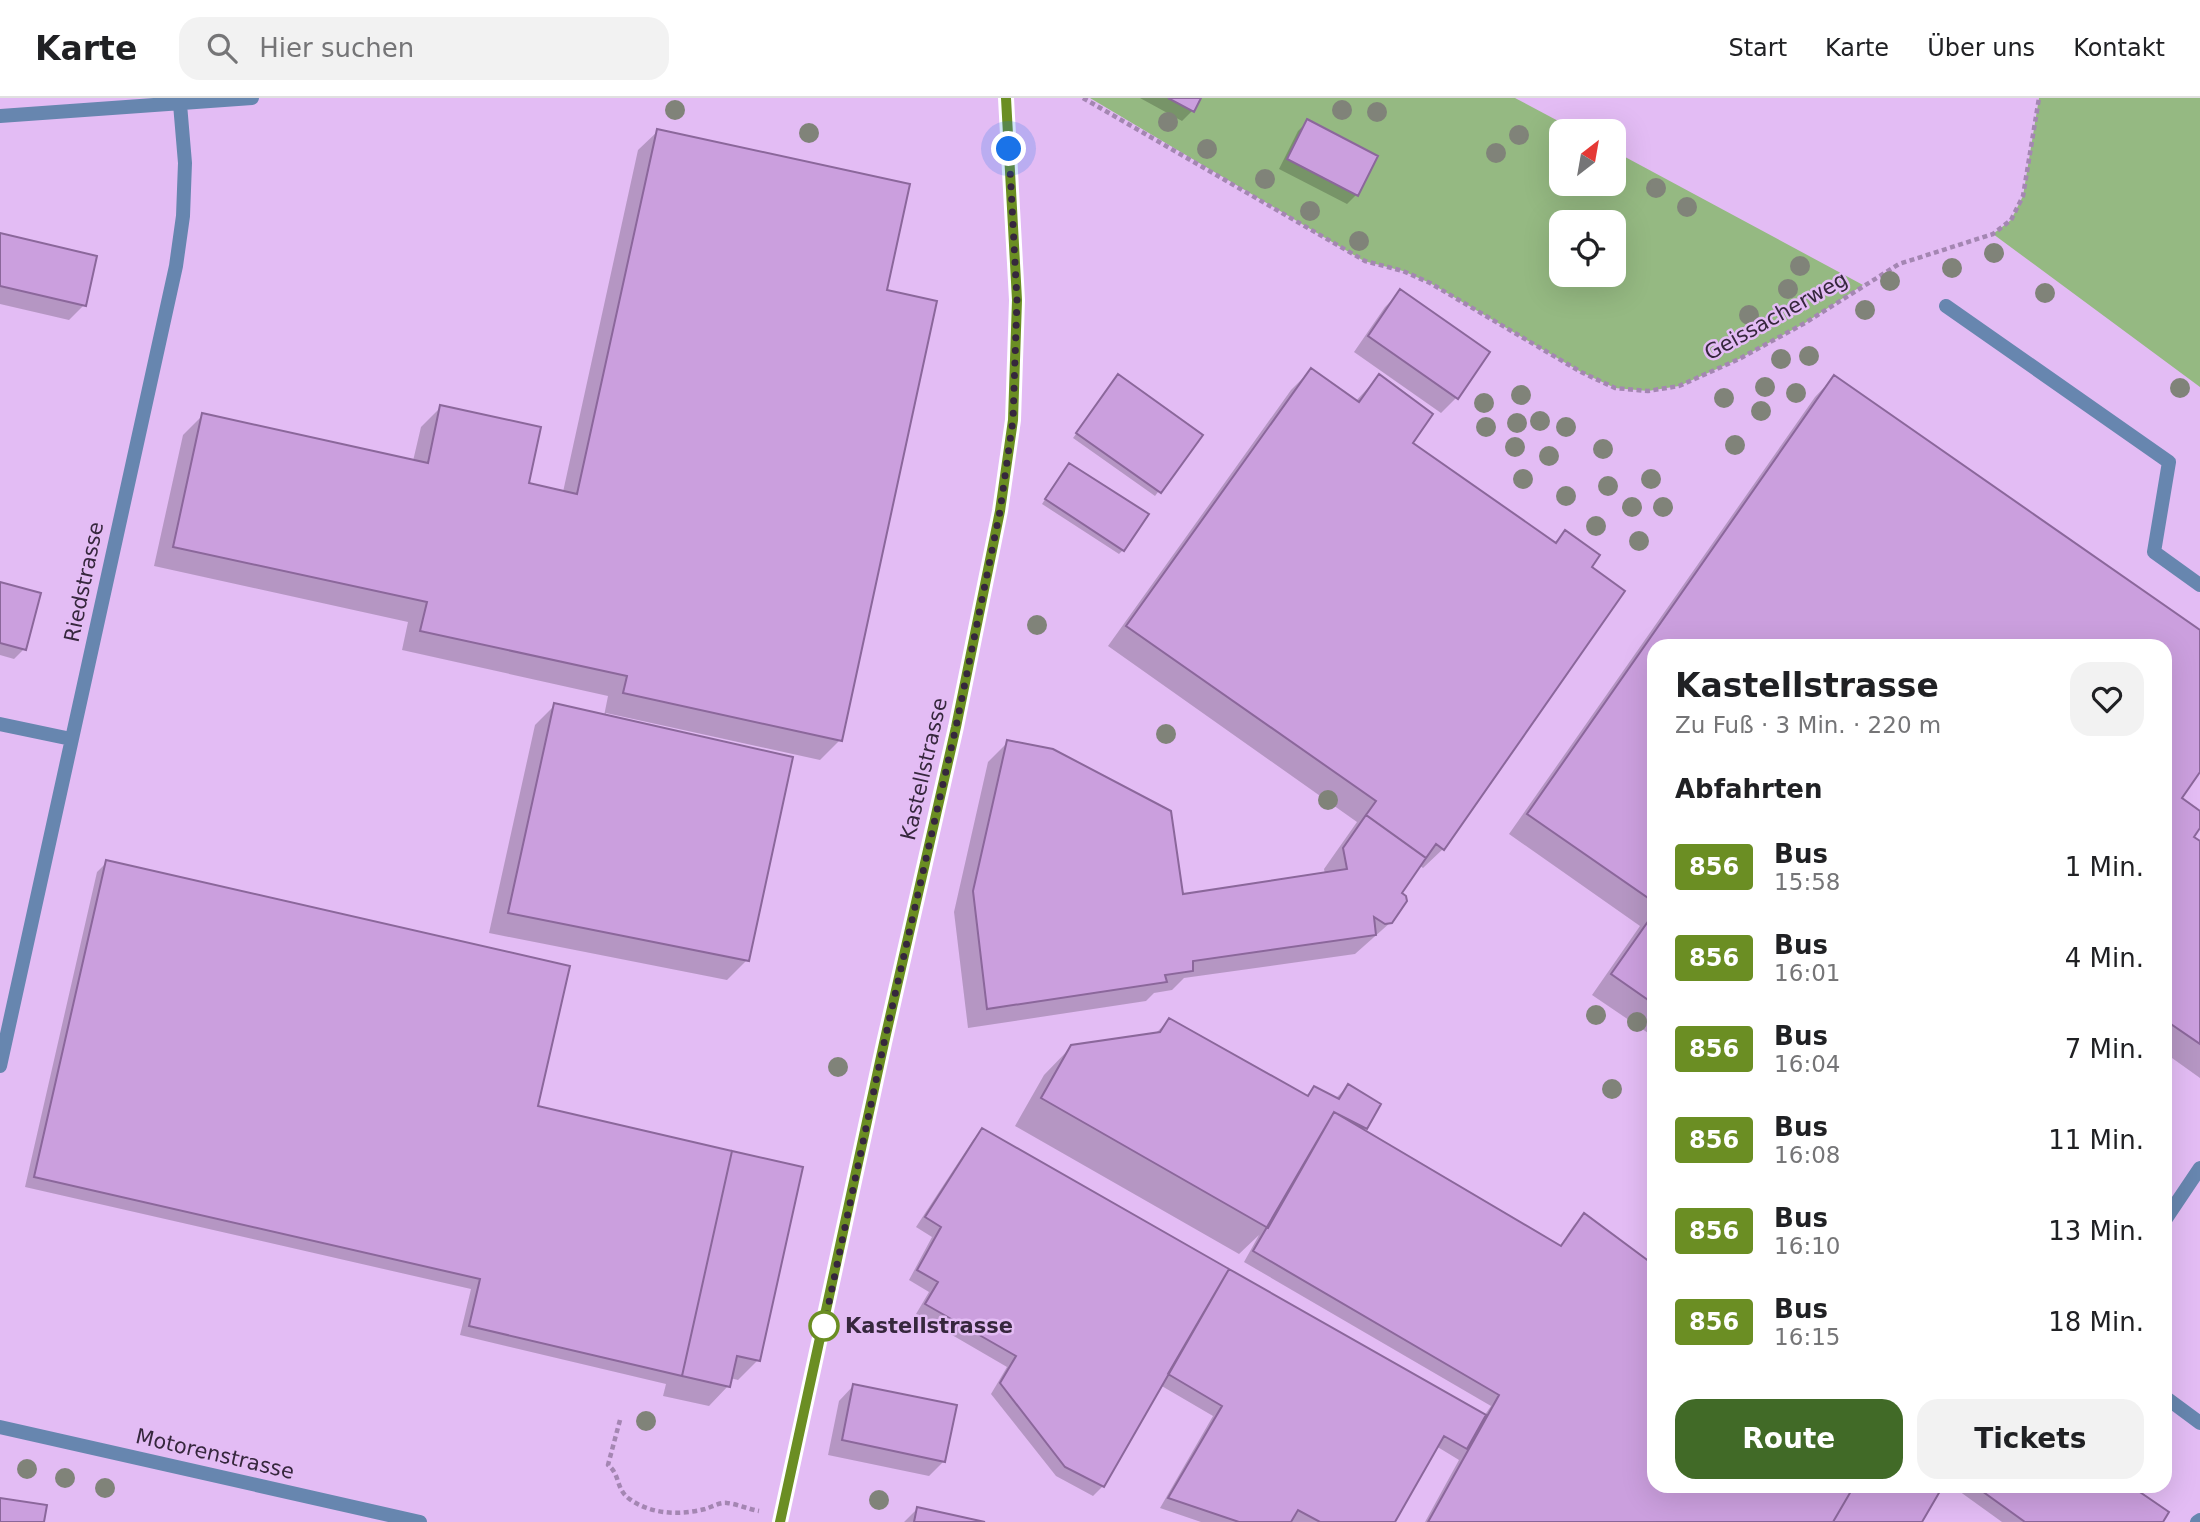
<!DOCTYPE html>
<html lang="de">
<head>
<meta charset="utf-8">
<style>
  body { margin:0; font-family:"DejaVu Sans",sans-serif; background:#f2f2f2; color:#202124; height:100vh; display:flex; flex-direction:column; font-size:26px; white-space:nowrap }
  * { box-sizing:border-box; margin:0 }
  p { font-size:23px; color:#757577 }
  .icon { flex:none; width:38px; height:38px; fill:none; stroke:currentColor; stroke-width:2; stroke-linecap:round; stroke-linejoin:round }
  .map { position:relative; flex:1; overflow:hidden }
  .sheet { position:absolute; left:1647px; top:541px; width:525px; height:854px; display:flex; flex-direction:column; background:#fff; border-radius:21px; box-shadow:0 7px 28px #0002 }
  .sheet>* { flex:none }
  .badge { padding:0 14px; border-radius:5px; font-size:24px; line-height:46px }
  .needle { width:46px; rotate:31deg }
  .tools { position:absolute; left:1549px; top:21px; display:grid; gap:14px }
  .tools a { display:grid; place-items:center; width:77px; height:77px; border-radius:14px; background:#fff; box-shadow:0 7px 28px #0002; font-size:35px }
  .you { position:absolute; width:35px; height:35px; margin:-18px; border:5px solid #fff; border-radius:50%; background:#1a73e8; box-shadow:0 0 0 10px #1a73e833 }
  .map>.badge { position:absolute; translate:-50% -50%; box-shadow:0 0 0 4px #fff }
  h2 { padding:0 28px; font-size:26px; line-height:63px }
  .round { display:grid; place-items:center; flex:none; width:74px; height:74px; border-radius:21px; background:#f2f2f2 }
  .headline { display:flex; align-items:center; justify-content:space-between; height:119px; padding:0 28px }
  h1 { font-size:33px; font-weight:700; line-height:52px }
  .primary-button { display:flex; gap:14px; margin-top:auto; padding:14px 28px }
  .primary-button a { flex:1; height:80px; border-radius:21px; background:#416a27; color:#fff; font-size:28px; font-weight:700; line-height:80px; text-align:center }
  .primary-button a+a { background:#f2f2f2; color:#202124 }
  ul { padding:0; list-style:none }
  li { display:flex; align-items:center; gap:21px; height:91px; padding:0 28px }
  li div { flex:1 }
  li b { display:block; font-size:26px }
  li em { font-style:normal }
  li .badge { min-width:77px; font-weight:700; text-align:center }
  header { display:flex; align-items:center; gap:42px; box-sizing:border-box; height:98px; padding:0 35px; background:#fff; border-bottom:2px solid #e0e0e0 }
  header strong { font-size:33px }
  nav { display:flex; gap:38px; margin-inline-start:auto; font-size:24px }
  .search { width:490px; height:63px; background:#f2f2f2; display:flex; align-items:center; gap:18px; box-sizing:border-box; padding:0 24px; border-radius:21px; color:#757577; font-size:26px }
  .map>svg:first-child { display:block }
  .green { fill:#95b982; fill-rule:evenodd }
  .shadow { fill:#0003 }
  .building { fill:#cb9fde; stroke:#8b679b; stroke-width:2 }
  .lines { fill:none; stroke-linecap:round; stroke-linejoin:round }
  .path { stroke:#a486b2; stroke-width:4.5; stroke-dasharray:5 3.5; stroke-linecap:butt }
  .service { stroke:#6786af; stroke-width:14 }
  .minor { stroke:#6786af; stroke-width:14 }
  .tertiary { stroke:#6786af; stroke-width:14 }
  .tree { fill:#808379 }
  .line-casing { stroke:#fff; stroke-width:16 }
  .line { stroke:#6b8e23; stroke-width:10 }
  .walk { stroke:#36273d; stroke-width:7; stroke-dasharray:0 12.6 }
  .stop-dot { fill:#fff; stroke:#6b8e23; stroke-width:3.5 }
  .labels { text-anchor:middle; stroke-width:5; stroke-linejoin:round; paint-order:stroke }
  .street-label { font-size:21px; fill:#36273d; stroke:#e3bcf4 }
  .stop-label { font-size:21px; font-weight:bold; fill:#36273d; stroke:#e3bcf4; text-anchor:start }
</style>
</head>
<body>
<header>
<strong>Karte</strong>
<div class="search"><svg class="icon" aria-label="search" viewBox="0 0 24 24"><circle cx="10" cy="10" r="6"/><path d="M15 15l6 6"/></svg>Hier suchen</div>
<nav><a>Start</a><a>Karte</a><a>Über uns</a><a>Kontakt</a></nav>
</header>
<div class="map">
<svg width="2200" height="1424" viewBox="0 0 2200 1424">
  <rect width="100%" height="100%" fill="#e3bcf4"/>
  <path class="green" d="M1090,0h425l62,33h-16v53h53v-33l249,134 -58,38 -66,36 -60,27 -31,5 -33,-3 -34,-16 -151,-89 -27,-12 -39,-10zM1561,124h53v53h-53z
    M2039,0h161v289l-207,-153 18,-14 12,-24z"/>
  <path class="shadow" d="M1140,0h59l-7,13 -10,10z
    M1308,23l49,73 -10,10 -68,-35 19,-38z
    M658,33l227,160 -45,449 -20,20 -214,-47 -1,3 142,244 -20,20 -238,-47 46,-208 20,-20 49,11 4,-20 -206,-46 6,-28 -254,-56 29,-131 20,-20 210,46 8,-34 20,-20 85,77 37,8 75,-342z
    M0,136l84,71 -15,15 -69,-16z
    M1400,194l56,106 -15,15 -87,-61 31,-45z
    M1311,272l44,32 24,-26 31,68 144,99 11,-11 -122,317 -20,19 -4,-3 -20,29 -8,28 -36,32 -171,24 -12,12 -18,3 -8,8 -178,27 -14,-116 34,-150 20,-20 174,154 143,-22 -1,-5 33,-47 -249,-176 183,-256z
    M1834,279l366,255v137l-20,30 20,14v12l-9,12 9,7v234l-35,-25v-407h-511v391l-62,-42 48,-69 -131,-92 306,-437z
    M1114,283l86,55 -45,60 -82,-58z
    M1065,371l58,81 -4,4 -77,-50z
    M0,486l24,65 -10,10 -14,-4z
    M107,764l429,245 222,253 -20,20 -8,-2 -2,8 -19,20 -46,-10 3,-12 -206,-49 11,-46 -446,-102 72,-315z
    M1169,922l136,77 9,-9 21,11 13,-13 31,18 -16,27 196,116 15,-22 10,-10 70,271h287l-21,36h-495l34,-62 -23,-14 -43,76h-192l-41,-14 53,-92 -53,-31 -57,101 -10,10 -37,-20 -65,-82 16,-27 -91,-53 13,-22 -20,-12 23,-43 -16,-10 57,-87 10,-10 501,286 7,-10 -247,-144 15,-27 -20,19 -224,-128 29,-51 28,-29 82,-11z
    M854,1287l90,76 -15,15 -101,-21 11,-54z
    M1952,1388h176l38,27 -5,9h-159z
    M918,1410l59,14h-73z"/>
  <path class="building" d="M1168,0h33l-7,14z
    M1307,21l71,37 -20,40 -71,-37z
    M657,31l253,55 -23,106 50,11 -95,440 -219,-48 4,-17 -207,-45 7,-29 -254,-55 29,-134 226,50 12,-58 101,22 -12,56 48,11z
    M0,135l97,23 -11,50 -86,-20z
    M1400,191l90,63 -32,47 -90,-63z
    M1311,270l48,34 20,-28 54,40 -20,29 143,100 9,-13 35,25 -8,12 33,24 -181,259 -8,-6 -10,14 -60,-43 10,-14 -250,-175z
    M1118,276l85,61 -42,58 -85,-60z
    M1834,277l366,255v142l-18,26 18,13v17l-6,9 6,4v203l-35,-24v-374h-511v256l-127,-88z
    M1069,365l80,51 -25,37 -79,-52z
    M0,484l41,11 -15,57 -26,-7z
    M554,605l239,54 -44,204 -241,-48z
    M1007,642l46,9 118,62 12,83 164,-25 -4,-21 23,-33 60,43 -24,35 4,3 1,5 -15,22 -7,1 -11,-7 2,18 -183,26v10l-28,4 2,7 -180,27 -14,-118z
    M106,762l464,106 -32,140 194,45 -50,225 -213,-50 11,-47 -446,-102z
    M1654,815v91l-43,-30z
    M1169,920l139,78 6,-10 25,13 9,-15 33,20 -14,25 -33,-17 -66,116 -227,-130 30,-53 89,-13z
    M1334,1014l227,134 23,-33 70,52v221h200l-21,36h-405l71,-127 -246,-144z
    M982,1030l247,141 -125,218 -39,-20 -65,-84 16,-27 -91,-52 13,-22 -21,-12 24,-43 -16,-10z
    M732,1053l71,16 -43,194 -23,-5 -7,31 -48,-11z
    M1229,1171l257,146 -19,34 -23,-13 -49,86h-75l-22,-12 -7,12h-52l-71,-24 54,-92 -54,-32z
    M853,1286l104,21 -12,57 -103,-22z
    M1854,1388h89l-21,36h-89z
    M1975,1388h156l38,26 -6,10h-138z
    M0,1400l47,7 -3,17h-44z
    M917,1409l68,15h-71z"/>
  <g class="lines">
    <path class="path" d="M1083,0l282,163 38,10 27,12 151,89 34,16 33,3 31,-5 60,-27 66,-36 94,-59 94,-30 18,-14 12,-24 16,-98
      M620,1322l-12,45c13,10 7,25 23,35 22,15 50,15 74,9 7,-2 14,-7 22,-6 10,1 21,6 32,8"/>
    <path class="service" d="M1946,208l223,156 -15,90 46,33
      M2165,1122l35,-52
      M2165,1299l35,26
      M2197,1424l3,-2"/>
    <path class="minor" d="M0,18l252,-18
      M0,626l71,15
      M0,968l176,-800 7,-50 2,-53 -5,-59
      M780,1424l104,-479 72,-316 44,-216 13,-91 4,-120 -11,-202"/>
    <path class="tertiary" d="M0,1329l420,95"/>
  </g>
  <g class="tree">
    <circle cx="675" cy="12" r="10"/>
    <circle cx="1342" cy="12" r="10"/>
    <circle cx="1377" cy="14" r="10"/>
    <circle cx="1168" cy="24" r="10"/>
    <circle cx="809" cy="35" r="10"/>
    <circle cx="1519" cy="37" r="10"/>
    <circle cx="1207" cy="51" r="10"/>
    <circle cx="1496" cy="55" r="10"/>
    <circle cx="1265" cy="81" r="10"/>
    <circle cx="1656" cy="90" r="10"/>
    <circle cx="1687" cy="109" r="10"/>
    <circle cx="1310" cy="113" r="10"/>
    <circle cx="1359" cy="143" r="10"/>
    <circle cx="1994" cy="155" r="10"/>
    <circle cx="1800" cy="168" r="10"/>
    <circle cx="1952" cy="170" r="10"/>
    <circle cx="1890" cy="183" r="10"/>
    <circle cx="1788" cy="191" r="10"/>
    <circle cx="2045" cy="195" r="10"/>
    <circle cx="1865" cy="212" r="10"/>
    <circle cx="1749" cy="217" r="10"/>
    <circle cx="1809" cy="258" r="10"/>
    <circle cx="1781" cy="261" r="10"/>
    <circle cx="1765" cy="289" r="10"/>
    <circle cx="2180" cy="290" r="10"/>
    <circle cx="1796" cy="295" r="10"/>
    <circle cx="1521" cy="297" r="10"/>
    <circle cx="1724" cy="300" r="10"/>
    <circle cx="1484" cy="305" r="10"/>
    <circle cx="1761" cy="313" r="10"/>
    <circle cx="1540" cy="323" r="10"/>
    <circle cx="1517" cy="325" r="10"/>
    <circle cx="1486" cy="329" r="10"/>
    <circle cx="1566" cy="329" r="10"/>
    <circle cx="1735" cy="347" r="10"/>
    <circle cx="1515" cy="349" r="10"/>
    <circle cx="1603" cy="351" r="10"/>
    <circle cx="1549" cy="358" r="10"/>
    <circle cx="1523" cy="381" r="10"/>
    <circle cx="1651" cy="381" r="10"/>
    <circle cx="1608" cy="388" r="10"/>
    <circle cx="1566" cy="398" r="10"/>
    <circle cx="1632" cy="409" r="10"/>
    <circle cx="1663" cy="409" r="10"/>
    <circle cx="1596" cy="428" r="10"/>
    <circle cx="1639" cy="443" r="10"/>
    <circle cx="1037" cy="527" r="10"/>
    <circle cx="1166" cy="636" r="10"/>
    <circle cx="1328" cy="702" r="10"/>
    <circle cx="1596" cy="917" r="10"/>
    <circle cx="1637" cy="924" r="10"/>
    <circle cx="838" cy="969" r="10"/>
    <circle cx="1612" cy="991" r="10"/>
    <circle cx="646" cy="1323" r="10"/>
    <circle cx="27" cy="1371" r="10"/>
    <circle cx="65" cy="1380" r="10"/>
    <circle cx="105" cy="1390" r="10"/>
    <circle cx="879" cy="1402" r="10"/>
  </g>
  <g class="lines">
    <defs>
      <path id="line" d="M780,1424l104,-479 72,-316 44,-216 13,-91 4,-120 -11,-202"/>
    </defs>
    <use href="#line" class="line-casing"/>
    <use href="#line" class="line"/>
    <path class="walk" d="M824,1228l60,-283 72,-316 44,-216 13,-91 4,-120 -8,-151"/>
  </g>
  <circle class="stop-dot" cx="824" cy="1228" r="14"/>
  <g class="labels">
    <g class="street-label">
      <text transform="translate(1776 218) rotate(-29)" y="7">Geissacherweg</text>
      <text transform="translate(84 484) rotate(-78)" y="7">Riedstrasse</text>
      <text transform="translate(924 671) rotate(-77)" y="7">Kastellstrasse</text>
      <text transform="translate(215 1356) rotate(13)" y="7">Motorenstrasse</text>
    </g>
    <g class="stop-label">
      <text x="845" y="1235">Kastellstrasse</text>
    </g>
  </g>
</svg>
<div class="tools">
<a><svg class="needle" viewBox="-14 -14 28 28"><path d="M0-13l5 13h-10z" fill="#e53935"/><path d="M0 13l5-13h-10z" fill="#757577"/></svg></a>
<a><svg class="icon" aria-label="locate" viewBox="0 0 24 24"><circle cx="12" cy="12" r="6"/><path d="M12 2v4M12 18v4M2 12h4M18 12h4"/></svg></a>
</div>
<div class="you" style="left:1009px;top:51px"></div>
<section class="sheet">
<div class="headline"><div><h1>Kastellstrasse</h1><p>Zu Fuß · 3 Min. · 220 m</p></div><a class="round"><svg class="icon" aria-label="heart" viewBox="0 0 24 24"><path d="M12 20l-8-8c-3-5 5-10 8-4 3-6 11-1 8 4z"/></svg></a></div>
<h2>Abfahrten</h2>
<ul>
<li><span class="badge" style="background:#6b8e23;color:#fff">856</span><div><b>Bus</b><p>15:58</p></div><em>1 Min.</em></li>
<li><span class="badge" style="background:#6b8e23;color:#fff">856</span><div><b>Bus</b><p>16:01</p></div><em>4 Min.</em></li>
<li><span class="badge" style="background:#6b8e23;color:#fff">856</span><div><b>Bus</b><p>16:04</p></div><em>7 Min.</em></li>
<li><span class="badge" style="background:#6b8e23;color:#fff">856</span><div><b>Bus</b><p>16:08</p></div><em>11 Min.</em></li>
<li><span class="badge" style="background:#6b8e23;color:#fff">856</span><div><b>Bus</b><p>16:10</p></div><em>13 Min.</em></li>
<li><span class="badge" style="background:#6b8e23;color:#fff">856</span><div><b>Bus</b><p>16:15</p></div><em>18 Min.</em></li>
</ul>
<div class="primary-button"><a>Route</a><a>Tickets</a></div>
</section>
</div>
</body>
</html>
